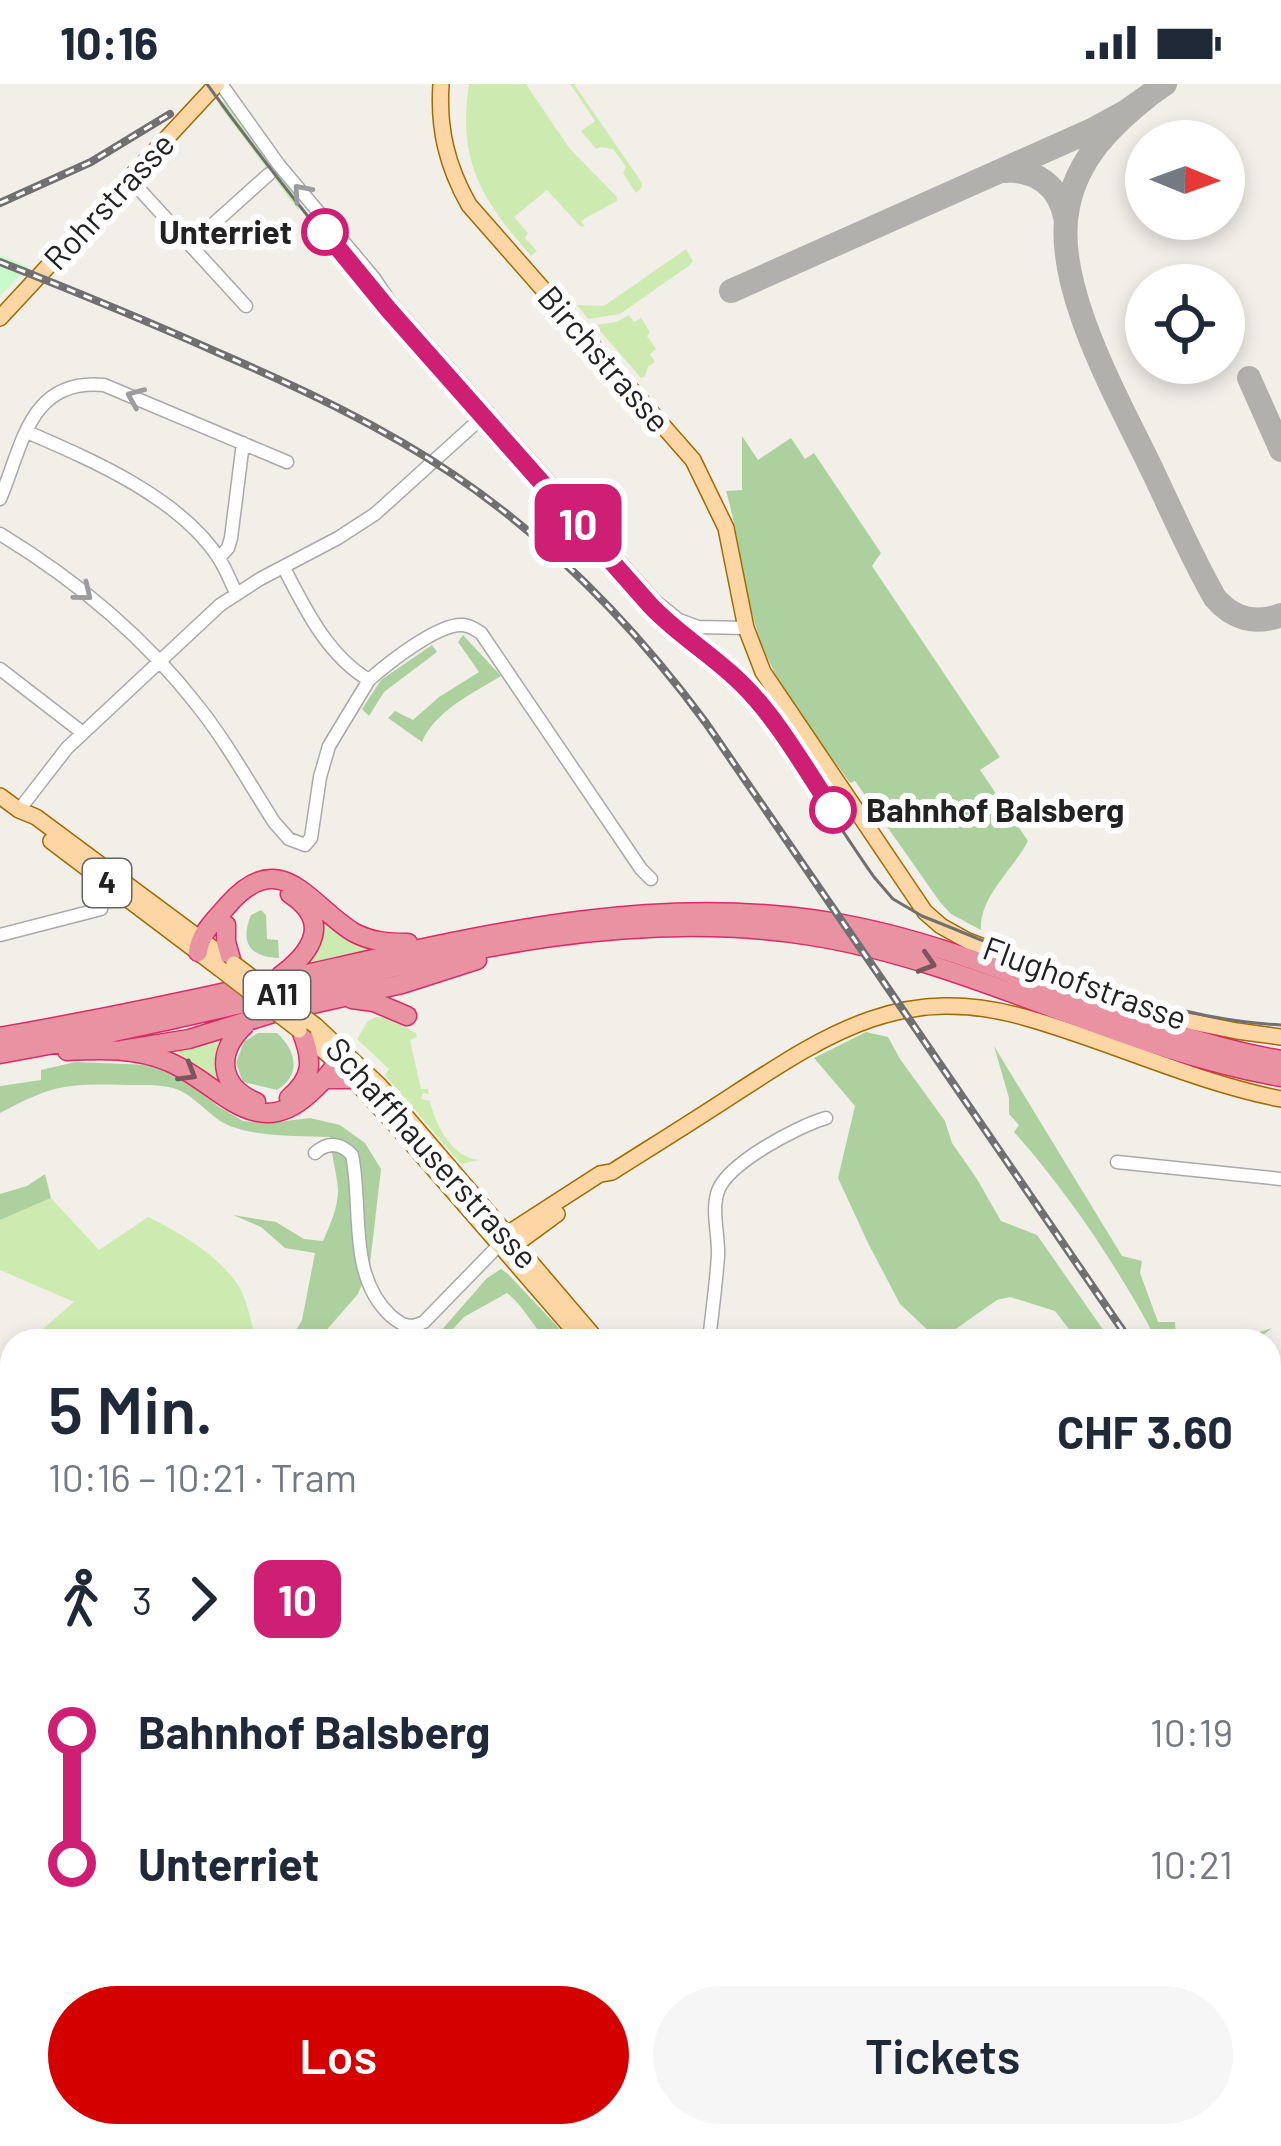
<!DOCTYPE html>
<html lang="de">
<head>
<meta charset="utf-8">
<style>
  body { margin:0; font-family:Barlow,sans-serif; background:#f6f6f7; color:#1f2937; height:100vh; display:flex; flex-direction:column; font-size:45px; white-space:nowrap }
  * { box-sizing:border-box; margin:0 }
  p { font-size:39px; color:#747a83 }
  .icon { flex:none; width:66px; height:66px; fill:none; stroke:currentColor; stroke-width:2; stroke-linecap:round; stroke-linejoin:round }
  .map { position:relative; flex:1; overflow:hidden }
  .panel { position:absolute; left:0px; top:1245px; width:1281px; height:819px; display:flex; flex-direction:column; background:#fff; border-radius:36px 36px 0 0; box-shadow:0 6px 18px #0003 }
  .panel>* { flex:none }
  .badge { padding:0 24px; border-radius:18px; font-size:42px; line-height:78px }
  .needle { width:78px; rotate:91deg }
  .controls { position:absolute; left:1125px; top:36px; display:grid; gap:24px }
  .controls a { display:grid; place-items:center; width:120px; height:120px; border-radius:50%; background:#fff; box-shadow:0 6px 18px #0003; font-size:60px }
  .map>.badge { position:absolute; translate:-50% -50%; box-shadow:0 0 0 6px #fff }
  .legs { display:flex; align-items:center; gap:18px; height:132px; padding:0 48px; font-size:39px }
  .legs p { margin-inline-start:auto }
  .summary { display:flex; align-items:center; justify-content:space-between; height:204px; padding:0 48px }
  h1 { font-size:66px; font-weight:600; line-height:90px }
  .action { display:flex; gap:24px; margin-top:auto; padding:24px 48px }
  .action a { flex:1; height:138px; border-radius:72px; background:#d40000; color:#fff; font-size:48px; font-weight:600; line-height:138px; text-align:center }
  .action a+a { background:#f6f6f7; color:#1f2937 }
  ul { padding:0 48px; list-style:none }
  li { display:flex; align-items:center; gap:42px; height:132px; font-size:45px }
  li i { display:grid; place-items:center; width:18px; height:100%; margin:0 15px; background:currentColor }
  li i::after { content:''; width:30px; height:30px; margin:-15px; border:9px solid; border-radius:50%; background:#fff }
  li p { margin-inline-start:auto }
  li:first-child i { background:linear-gradient(#0000 50%,currentColor 0) }
  li:last-child i { background:linear-gradient(currentColor 50%,#0000 0) }
  .status { display:flex; justify-content:space-between; align-items:center; height:84px; padding:0 60px; background:#fff; direction:ltr }
  .status svg { height:33px; fill:currentColor }
  .map>svg:first-child { display:block }
  .grass { fill:#cdebb0 }
  .forest { fill:#add19e }
  .park { fill:#c8facc }
  .lines { fill:none; stroke-linecap:round; stroke-linejoin:round }
  .taxiway { stroke:#b1b0ac; stroke-width:24 }
  .minor-casing { stroke:#a9a9a9; stroke-width:15 }
  .major-casing { stroke:#a06b00; stroke-width:18 }
  .highway-casing { stroke:#dc2a67; stroke-width:21 }
  .minor { stroke:#fff; stroke-width:12 }
  .major { stroke:#fcd6a4; stroke-width:15 }
  .highway { stroke:#e892a2; stroke-width:18 }
  .tram { stroke:#707070; stroke-width:3 }
  .rail-casing { stroke:#707070; stroke-width:8 }
  .rail { stroke:#fff; stroke-width:3; stroke-dasharray:9; stroke-linecap:butt }
  .major-bridge-casing { stroke:#a06b00; stroke-width:18; stroke-linecap:butt }
  .major-bridge { stroke:#fcd6a4; stroke-width:15 }
  .oneway { stroke:#9c9c9c }
  .oneway2 { stroke:#7b545c }
  .line-1-casing { stroke:#fff; stroke-width:27 }
  .line-1 { stroke:#ce1f75; stroke-width:18 }
  .stop-1-dot { fill:#fff; stroke:#ce1f75; stroke-width:6 }
  .labels { text-anchor:middle; stroke-width:12; stroke-linejoin:round; paint-order:stroke }
  .shield { fill:#fff; stroke:#646464; stroke-width:3 }
  .shield-label { font-size:30px; font-weight:bold; fill:#222 }
  .street-label { font-size:33px; fill:#222; stroke:#fff }
  .stop-label { font-size:33px; font-weight:bold; fill:#222; stroke:#fff; text-anchor:end }
</style>
</head>
<body>
<div class="status"><b>10:16</b><svg viewBox="0 0 49 12"><path d="M0 12V9h3v3zM5 12V6h3v6zM10 12V3h3v9zM15 12V0h3v12zM26 1h20v11H26zM47 4h2v5h-2z"/></svg></div>
<div class="map">
<svg width="1281" height="2062" viewBox="0 0 1281 2062">
  <rect width="100%" height="100%" fill="#f2efe9"/>
  <path class="grass" d="M469,0h57l44,65 47,48v4l-33,18 -3,2 4,6 -5,-1 -33,-36 -33,27 14,16 -3,5 12,13 -6,5c-49,-57 -74,-94 -62,-172z
    M570,0h4l68,99v4l-6,6 -13,-20 3,-6 -13,-18 -12,-2 -5,2 -15,-18 14,-10z
    M226,15l71,95 2,17 -80,-106z
    M686,165l7,12 -3,4 -70,49 -32,5 -11,-14 27,1z
    M372,201l100,115 -3,11 -104,-118 -1,-2z
    M629,231l5,7 7,-4 9,14 -3,4 9,13 -6,5 5,8 -7,5 -3,9 -4,2 -46,-53 21,-3z
    M482,341h12l73,83 -12,-1z
    M575,435l87,93 85,73 -8,6 -67,-53 -102,-114z
    M312,825l68,39 -78,18z
    M376,933h8l32,16 1,4 -7,3 11,49h7l1,5 -6,-1 -2,6 9,2c5,23 22,57 49,59l-18,4 -76,-89 4,-6 -32,-30 11,-18z
    M230,948l1,60 -73,-40z
    M51,1114l48,52 49,-33c31,15 63,34 85,61 14,16 17,43 24,63h-228l45,-39 -74,-32v-50z
    M12,1272v74l-12,-40v-25z
    M12,1425v200l-5,9 -7,-6v-201z"/>
  <path class="forest" d="M742,352l16,24 33,-22 14,21 9,-6 67,100 -9,13 128,191 -20,13 48,71c-15,29 -49,56 -47,89l-30,-16 -11,-12 -85,-121 -5,2c-28,-40 -63,-81 -83,-126 -23,-52 -25,-112 -41,-166l16,-1z
    M463,551l38,41c-28,17 -66,35 -79,66l-34,-24 7,-7 18,9 26,-23 40,-25 -21,-30z
    M432,561l5,7 -53,40 -15,24 -7,-7 19,-29z
    M261,826l5,5 1,24 11,1 1,18c-30,-1 -39,-16 -28,-43z
    M866,948l22,5 12,22 45,62 7,22 25,36 24,42 36,14 74,106h-33l-23,-30 -45,-14 -13,3 -47,33 -17,2 -33,-31 -32,-61 -30,-65 17,-72 -41,-48z
    M258,949h19c19,17 25,42 0,57l-34,-8 -7,-19 8,-21z
    M994,962l128,210 20,5 -2,12 18,49h17l1,15 62,2 34,-11 -16,13h-99c-37,-71 -90,-150 -143,-209l5,-7 -10,-11v-16z
    M75,978l76,3 33,14 34,27 25,15 26,2 41,-5 30,7 25,18 16,26 -11,95 -12,30 -41,47h-27l12,-21 13,-67 -30,-5 -24,-21 -28,-12 43,7 28,17 19,2c7,-16 15,-33 15,-51 -1,-18 -7,-34 -8,-53 -30,-1 -65,0 -94,-9 -24,-6 -39,-33 -63,-40 -14,-4 -33,-3 -47,-3 -59,-2 -74,0 -126,28v-27l41,-6v-10z
    M45,1090l6,24 -51,22v-26l27,-8z
    M501,1185l7,5 63,67h-23c-16,-15 -24,-35 -41,-48l-43,24 -22,24h-10l55,-63z
    M12,1996v56h982l-1,10h-993v-44z"/>
  <path class="park" d="M0,171l29,12 -29,29z"/>
  <g class="lines">
    <path class="taxiway" d="M1147,13c-37,29 -70,63 -79,110 -17,78 53,197 86,267 20,42 38,84 61,124 18,21 40,27 66,17
      M1005,87c31,-2 54,15 60,46
      M731,207l361,-161 33,-18 40,-28
      M1249,294l32,72"/>
    <defs>
      <path id="minor" d="M221,0l58,81 95,113 16,24 264,298 25,20 19,7 48,1
        M129,94l117,128
        M191,160l78,-70
        M27,348c65,28 154,66 193,128 6,10 11,22 16,33
        M0,415c23,-54 29,-121 104,-114l183,77
        M0,450c74,45 144,103 197,171 29,36 52,78 77,117l15,17 16,6 6,-7 9,-61 9,-31 40,-66c-41,-24 -64,-71 -85,-112
        M219,474l9,-10 3,-10 12,-95
        M0,585l83,64
        M369,596c18,-16 69,-57 94,-55 9,1 11,4 18,8l160,236 10,10
        M19,726l48,-62 153,-143 40,-26 78,-41 37,-24 113,-102
        M0,851l101,-26
        M315,1069c12,-11 25,-11 37,2 11,52 -5,121 39,161 12,10 19,13 33,6l75,-77
        M1117,1078l164,17
        M709,1257c3,-28 7,-56 9,-85 1,-21 -7,-45 0,-65 10,-28 80,-65 108,-73
        M0,1422l12,-2
        M1269,1642l12,7
        M1269,1871l4,-12 8,-10
        M1269,1930l12,6
        M1269,1993l12,-7
        M1069,2062l4,-10
        M1181,2062l14,-10"/>
      <path id="major" d="M441,0c-3,45 6,82 28,121l224,255 33,68 20,100 17,44 162,240 16,14 27,15 199,76 70,14 44,6
        M0,234l217,-234
        M0,712l19,14 17,7 198,147
        M51,757l168,127
        M316,942l64,60 218,255
        M301,948l37,31 55,59 190,219
        M516,1160l41,-30
        M499,1161l8,-11 93,-60 12,-2c41,-26 83,-52 124,-79 97,-63 170,-110 291,-75 85,24 167,64 254,81
        M1269,1801l12,9"/>
      <path id="highway" d="M226,841v17l6,21
        M198,868c2,-19 17,-32 30,-47 53,-61 82,1 125,27 18,10 36,11 55,11
        M280,892c31,-23 53,-54 10,-82
        M352,915l22,3 33,14
        M245,941c-29,27 -27,61 11,77
        M0,953c101,-18 202,-39 302,-62 175,-39 349,-83 529,-53 158,26 294,111 450,138
        M122,966l67,-11 88,-27 125,-28 75,-24
        M67,967c34,-2 70,-3 102,11 49,20 85,82 140,32 14,-13 26,-25 35,-43
        M0,970c89,-16 178,-35 266,-56 180,-44 361,-92 546,-62 163,26 307,113 469,141
        M326,995h28
        M289,1014c24,-20 24,-37 13,-65"/>
    </defs>
    <use href="#minor" class="minor-casing"/>
    <use href="#major" class="major-casing"/>
    <use href="#highway" class="highway-casing"/>
    <use href="#minor" class="minor"/>
    <use href="#major" class="major"/>
    <use href="#highway" class="highway"/>
    <path class="tram" d="M207,0c134,185 287,353 440,523 32,36 77,59 108,97 43,55 79,116 119,173l19,22 29,17c114,45 234,103 359,109"/>
    <defs>
      <path id="rail" d="M0,119l91,-41 79,-48
        M0,178c74,29 147,59 219,91 81,35 161,72 235,122 99,67 181,152 252,248l424,618
        M1269,1470l12,17"/>
    </defs>
    <use href="#rail" class="rail-casing"/>
    <use href="#rail" class="rail"/>
    <defs>
      <path id="major-bridge" d="M234,880l82,62
        M219,884l80,62"/>
    </defs>
    <use href="#major-bridge" class="major-bridge-casing"/>
    <use href="#major-bridge" class="major-bridge"/>
  </g>
  <defs><path id="oneway-chevron" d="M-2-3.5L2.5 0L-2 3.5" fill="none" stroke-width="1.6" stroke-linecap="round" stroke-linejoin="round" transform="scale(3)"/></defs>
  <g class="oneway">
    <use href="#oneway-chevron" transform="translate(301 108) rotate(-131)"/>
    <use href="#oneway-chevron" transform="translate(135 313) rotate(-157)"/>
    <use href="#oneway-chevron" transform="translate(84 509) rotate(39)"/>
  </g>
  <g class="oneway2">
    <use href="#oneway-chevron" transform="translate(927 879) rotate(17)"/>
    <use href="#oneway-chevron" transform="translate(188 989) rotate(31)"/>
  </g>
  <g class="lines">
    <defs>
      <path id="line-1" d="M325,148l63,77 262,296c29,31 65,51 94,81 34,34 62,84 89,124"/>
    </defs>
    <use href="#line-1" class="line-1-casing"/>
    <use href="#line-1" class="line-1"/>
  </g>
  <g class="stop-1-dot">
    <circle cx="325" cy="148" r="21"/>
    <circle cx="833" cy="726" r="21"/>
  </g>
  <g class="labels">
    <g class="shield">
      <rect x="83" y="775" width="48" height="48" rx="9"/>
      <rect x="244" y="887" width="66" height="48" rx="9"/>
    </g>
    <g class="shield-label">
      <text x="107" y="809">4</text>
      <text x="277" y="921">A11</text>
    </g>
    <g class="street-label">
      <text transform="translate(109 117) rotate(-47)" y="12">Rohrstrasse</text>
      <text transform="translate(604 275) rotate(49)" y="12">Birchstrasse</text>
      <text transform="translate(1085 899) rotate(20)" y="12">Flughofstrasse</text>
      <text transform="translate(432 1069) rotate(48)" y="12">Schaffhauserstrasse</text>
    </g>
    <g class="stop-label">
      <text x="292" y="160">Unterriet</text>
      <text x="866" y="738" text-anchor="start">Bahnhof Balsberg</text>
    </g>
  </g>
</svg>
<div class="controls">
<a><svg class="needle" viewBox="-14 -14 28 28"><path d="M0-13l5 13h-10z" fill="#e53935"/><path d="M0 13l5-13h-10z" fill="#747a83"/></svg></a>
<a><svg class="icon" aria-label="locate" viewBox="0 0 24 24"><circle cx="12" cy="12" r="6"/><path d="M12 2v4M12 18v4M2 12h4M18 12h4"/></svg></a>
</div>
<b class="badge" style="left:578px;top:439px;background:#ce1f75;color:#fff">10</b>
<section class="panel">
<div class="summary"><div><h1>5 Min.</h1><p>10:16 – 10:21 · Tram</p></div><b>CHF 3.60</b></div>
<div class="legs"><svg class="icon" aria-label="walk" viewBox="0 0 24 24"><circle cx="13" cy="4" r="2"/><path d="M13 8l-2 6 4 7M11 14l-3 7M7 12l3-4h3l4 4"/></svg>3<svg class="icon" aria-label="forward" viewBox="0 0 24 24"><path d="M9 5l7 7-7 7"/></svg><b class="badge" style="background:#ce1f75;color:#fff">10</b></div>
<ul>
<li><i style="color:#ce1f75"></i><b>Bahnhof Balsberg</b><p>10:19</p></li>
<li><i style="color:#ce1f75"></i><b>Unterriet</b><p>10:21</p></li>
</ul>
<div class="action"><a>Los</a><a>Tickets</a></div>
</section>
</div>
</body>
</html>
